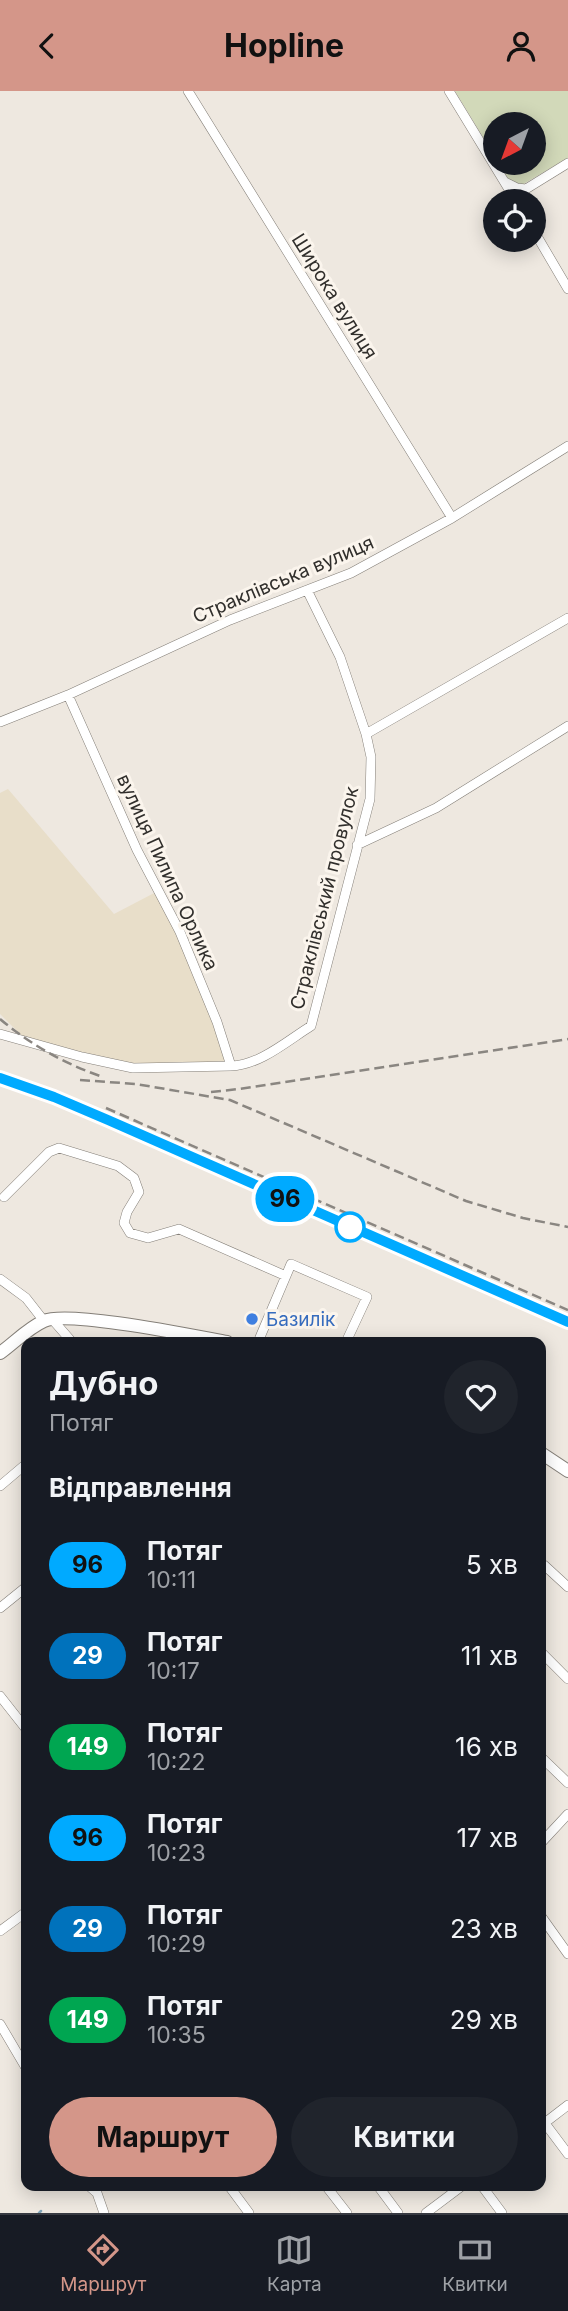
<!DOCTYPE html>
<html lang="uk">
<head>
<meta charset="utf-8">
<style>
  body { margin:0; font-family:Inter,sans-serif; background:#20242c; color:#f1f3f6; height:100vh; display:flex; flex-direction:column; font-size:26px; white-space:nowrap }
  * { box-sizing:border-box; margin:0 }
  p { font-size:23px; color:#9ea1a6 }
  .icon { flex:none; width:38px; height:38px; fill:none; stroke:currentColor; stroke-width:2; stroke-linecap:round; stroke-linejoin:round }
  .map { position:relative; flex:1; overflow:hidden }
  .sheet { position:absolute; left:21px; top:1246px; width:525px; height:854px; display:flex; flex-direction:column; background:#171b24; border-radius:14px; box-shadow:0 4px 18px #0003 }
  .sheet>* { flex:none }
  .badge { padding:0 14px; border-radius:23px; font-size:24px; line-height:46px }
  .needle { width:46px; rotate:221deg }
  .fabs { position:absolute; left:483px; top:21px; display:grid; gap:14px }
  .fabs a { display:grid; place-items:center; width:63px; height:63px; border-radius:50%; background:#171b24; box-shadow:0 4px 18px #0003; font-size:35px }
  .map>.badge { position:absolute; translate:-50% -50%; box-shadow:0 0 0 4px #fff }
  h2 { padding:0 28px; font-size:26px; line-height:63px }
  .round { display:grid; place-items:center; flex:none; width:74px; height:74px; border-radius:37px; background:#20242c }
  .head { display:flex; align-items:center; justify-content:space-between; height:119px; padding:0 28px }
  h1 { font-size:33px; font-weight:700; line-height:52px }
  .action { display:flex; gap:14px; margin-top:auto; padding:14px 28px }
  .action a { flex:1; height:80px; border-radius:42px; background:#d49689; color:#111; font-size:28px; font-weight:700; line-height:80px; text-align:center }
  .action a+a { background:#20242c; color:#f1f3f6 }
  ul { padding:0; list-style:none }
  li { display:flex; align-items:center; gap:21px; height:91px; padding:0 28px }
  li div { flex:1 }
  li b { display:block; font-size:26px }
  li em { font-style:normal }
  li .badge { min-width:77px; font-weight:700; text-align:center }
  header { display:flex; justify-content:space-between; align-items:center; height:91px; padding:0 28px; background:#d49689; color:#111; font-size:32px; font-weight:700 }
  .tab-bar { display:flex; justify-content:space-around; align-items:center; height:98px; border-top:2px solid #363941; background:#171b24; font-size:19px; color:#9ea1a6 }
  .tab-bar a { display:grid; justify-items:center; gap:4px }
  .tab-bar .selected { color:#d49689 }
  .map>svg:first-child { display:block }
  .industrial { fill:#e8dec9 }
  .green { fill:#d2d9b9 }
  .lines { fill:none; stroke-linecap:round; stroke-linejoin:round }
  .stream { stroke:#80a4b7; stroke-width:2.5 }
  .minor-casing { stroke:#847f78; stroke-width:10 }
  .secondary-casing { stroke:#847f78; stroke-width:14 }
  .minor { stroke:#fff; stroke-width:9 }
  .secondary { stroke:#fff; stroke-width:12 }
  .rail { stroke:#8a8681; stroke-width:2.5; stroke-dasharray:10 5; stroke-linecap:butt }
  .line-casing { stroke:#fff; stroke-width:16 }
  .line { stroke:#0af; stroke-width:10 }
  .stop-dot { fill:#fff; stroke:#0af; stroke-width:3.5 }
  .shop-dot { fill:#3f7fe0; stroke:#fbf5ed; stroke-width:2.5 }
  .labels { text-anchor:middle; stroke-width:6; stroke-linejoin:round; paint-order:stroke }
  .street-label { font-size:19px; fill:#312f2c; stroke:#fbf5ed }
  .shop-label { font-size:19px; fill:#366cbe; stroke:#fbf5ed; text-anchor:start }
</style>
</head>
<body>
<header><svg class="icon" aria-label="back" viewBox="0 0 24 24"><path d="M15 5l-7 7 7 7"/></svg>Hopline<svg class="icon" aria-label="person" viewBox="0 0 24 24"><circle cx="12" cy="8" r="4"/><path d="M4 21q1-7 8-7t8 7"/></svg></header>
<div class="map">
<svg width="568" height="2122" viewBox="0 0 568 2122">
  <rect width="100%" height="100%" fill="#eee8e0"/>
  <path class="industrial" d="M8,698l106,125 44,-23 73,175 -98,2 -106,-27 -27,-27v-221z"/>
  <path class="green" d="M455,0h113v67l-48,28 -12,-7 -9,-16h35v-39h-39v33z"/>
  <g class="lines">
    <path class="stream" d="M39,2122l2,-2"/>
    <defs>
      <path id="minor" d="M188,0l264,427
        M449,0l67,110
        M505,91l12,6 9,1 42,-26
        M534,140l34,58
        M68,604l69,155 43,82 37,90 14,44
        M0,631l68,-27 162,-75 121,-47 101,-55 116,-72
        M366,643l202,-116
        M357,754l79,-37 132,-82
        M0,943l82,23 51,11 98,-2c29,-1 56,-25 80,-40l59,-227 1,-42 -5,-23 -26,-77 -33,-67
        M4,1106l45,-45 10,-4 59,18 16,12 5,14 -12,20 -3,11 6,10 18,5 31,-9 107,47
        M0,1188l26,19 18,23
        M52,1228l20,23
        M258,1251l33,-78 76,33 -21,45
        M0,1395l26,-22
        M541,1478l3,-4 24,22
        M0,1517l26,-21
        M541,1561l27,27
        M0,1605l26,33
        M541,1666l27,26
        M541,1752l27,-29
        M541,1825l27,38
        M0,1840l26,-19
        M0,1933l26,44
        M541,2027l27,36
        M542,2034l26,-20
        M89,2095l8,7 7,20
        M229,2095l20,27
        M326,2095l21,27
        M378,2095l20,27
        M482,2095l20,27
        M426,2122l36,-27"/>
      <path id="secondary" d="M0,1262c14,-10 28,-25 44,-32 24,-11 150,15 183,21
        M541,1362l27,18"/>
    </defs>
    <use href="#minor" class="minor-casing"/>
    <use href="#secondary" class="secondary-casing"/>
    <use href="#minor" class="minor"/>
    <use href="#secondary" class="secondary"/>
    <path class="rail" d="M0,928c30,25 63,44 100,57
      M0,987l108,42 460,202
      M80,989l56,4 94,16 236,101 57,17 45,9
      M211,1001l28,-3 329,-50
      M106,1017l462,202"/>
  </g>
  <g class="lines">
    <defs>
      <path id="line" d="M0,987l54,19 54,23 460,202"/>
    </defs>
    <use href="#line" class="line-casing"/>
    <use href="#line" class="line"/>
  </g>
  <circle class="stop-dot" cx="350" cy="1136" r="14"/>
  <circle class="shop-dot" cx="252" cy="1228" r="7"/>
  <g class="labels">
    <g class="street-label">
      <text transform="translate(335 205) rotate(58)" y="7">Широка вулиця</text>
      <text transform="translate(283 488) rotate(-23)" y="7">Страклівська вулиця</text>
      <text transform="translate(168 781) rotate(65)" y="7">вулиця Пилипа Орлика</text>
      <text transform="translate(324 807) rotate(-76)" y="7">Страклівський провулок</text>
    </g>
    <g class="shop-label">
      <text x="266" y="1235">Базилік</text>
    </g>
  </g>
</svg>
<div class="fabs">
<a><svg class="needle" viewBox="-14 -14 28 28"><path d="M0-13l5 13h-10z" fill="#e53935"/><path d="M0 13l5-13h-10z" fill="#9ea1a6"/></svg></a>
<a><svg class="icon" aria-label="locate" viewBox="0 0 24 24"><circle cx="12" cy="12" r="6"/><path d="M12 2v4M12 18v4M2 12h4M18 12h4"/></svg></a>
</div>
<b class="badge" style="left:285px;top:1108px;background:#0af;color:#111">96</b>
<section class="sheet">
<div class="head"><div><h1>Дубно</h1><p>Потяг</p></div><a class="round"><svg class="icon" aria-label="heart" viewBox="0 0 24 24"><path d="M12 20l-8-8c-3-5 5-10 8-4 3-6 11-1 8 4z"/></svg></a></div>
<h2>Відправлення</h2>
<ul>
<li><span class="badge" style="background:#0af;color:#111">96</span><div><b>Потяг</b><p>10:11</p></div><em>5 хв</em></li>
<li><span class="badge" style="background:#0072bc;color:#fff">29</span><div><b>Потяг</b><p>10:17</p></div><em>11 хв</em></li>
<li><span class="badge" style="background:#00a651;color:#fff">149</span><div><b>Потяг</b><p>10:22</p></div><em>16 хв</em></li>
<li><span class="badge" style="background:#0af;color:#111">96</span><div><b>Потяг</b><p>10:23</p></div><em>17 хв</em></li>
<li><span class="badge" style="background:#0072bc;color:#fff">29</span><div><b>Потяг</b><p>10:29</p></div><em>23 хв</em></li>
<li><span class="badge" style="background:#00a651;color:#fff">149</span><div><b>Потяг</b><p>10:35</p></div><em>29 хв</em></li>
</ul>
<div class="action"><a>Маршрут</a><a>Квитки</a></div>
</section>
</div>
<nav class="tab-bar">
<a class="selected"><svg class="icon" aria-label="directions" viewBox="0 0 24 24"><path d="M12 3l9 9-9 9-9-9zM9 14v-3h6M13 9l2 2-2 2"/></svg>Маршрут</a>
<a><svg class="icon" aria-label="map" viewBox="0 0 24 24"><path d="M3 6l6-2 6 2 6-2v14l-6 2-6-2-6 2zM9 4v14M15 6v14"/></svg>Карта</a>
<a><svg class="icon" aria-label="tickets" viewBox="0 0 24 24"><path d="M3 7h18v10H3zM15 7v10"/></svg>Квитки</a>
</nav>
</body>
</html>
